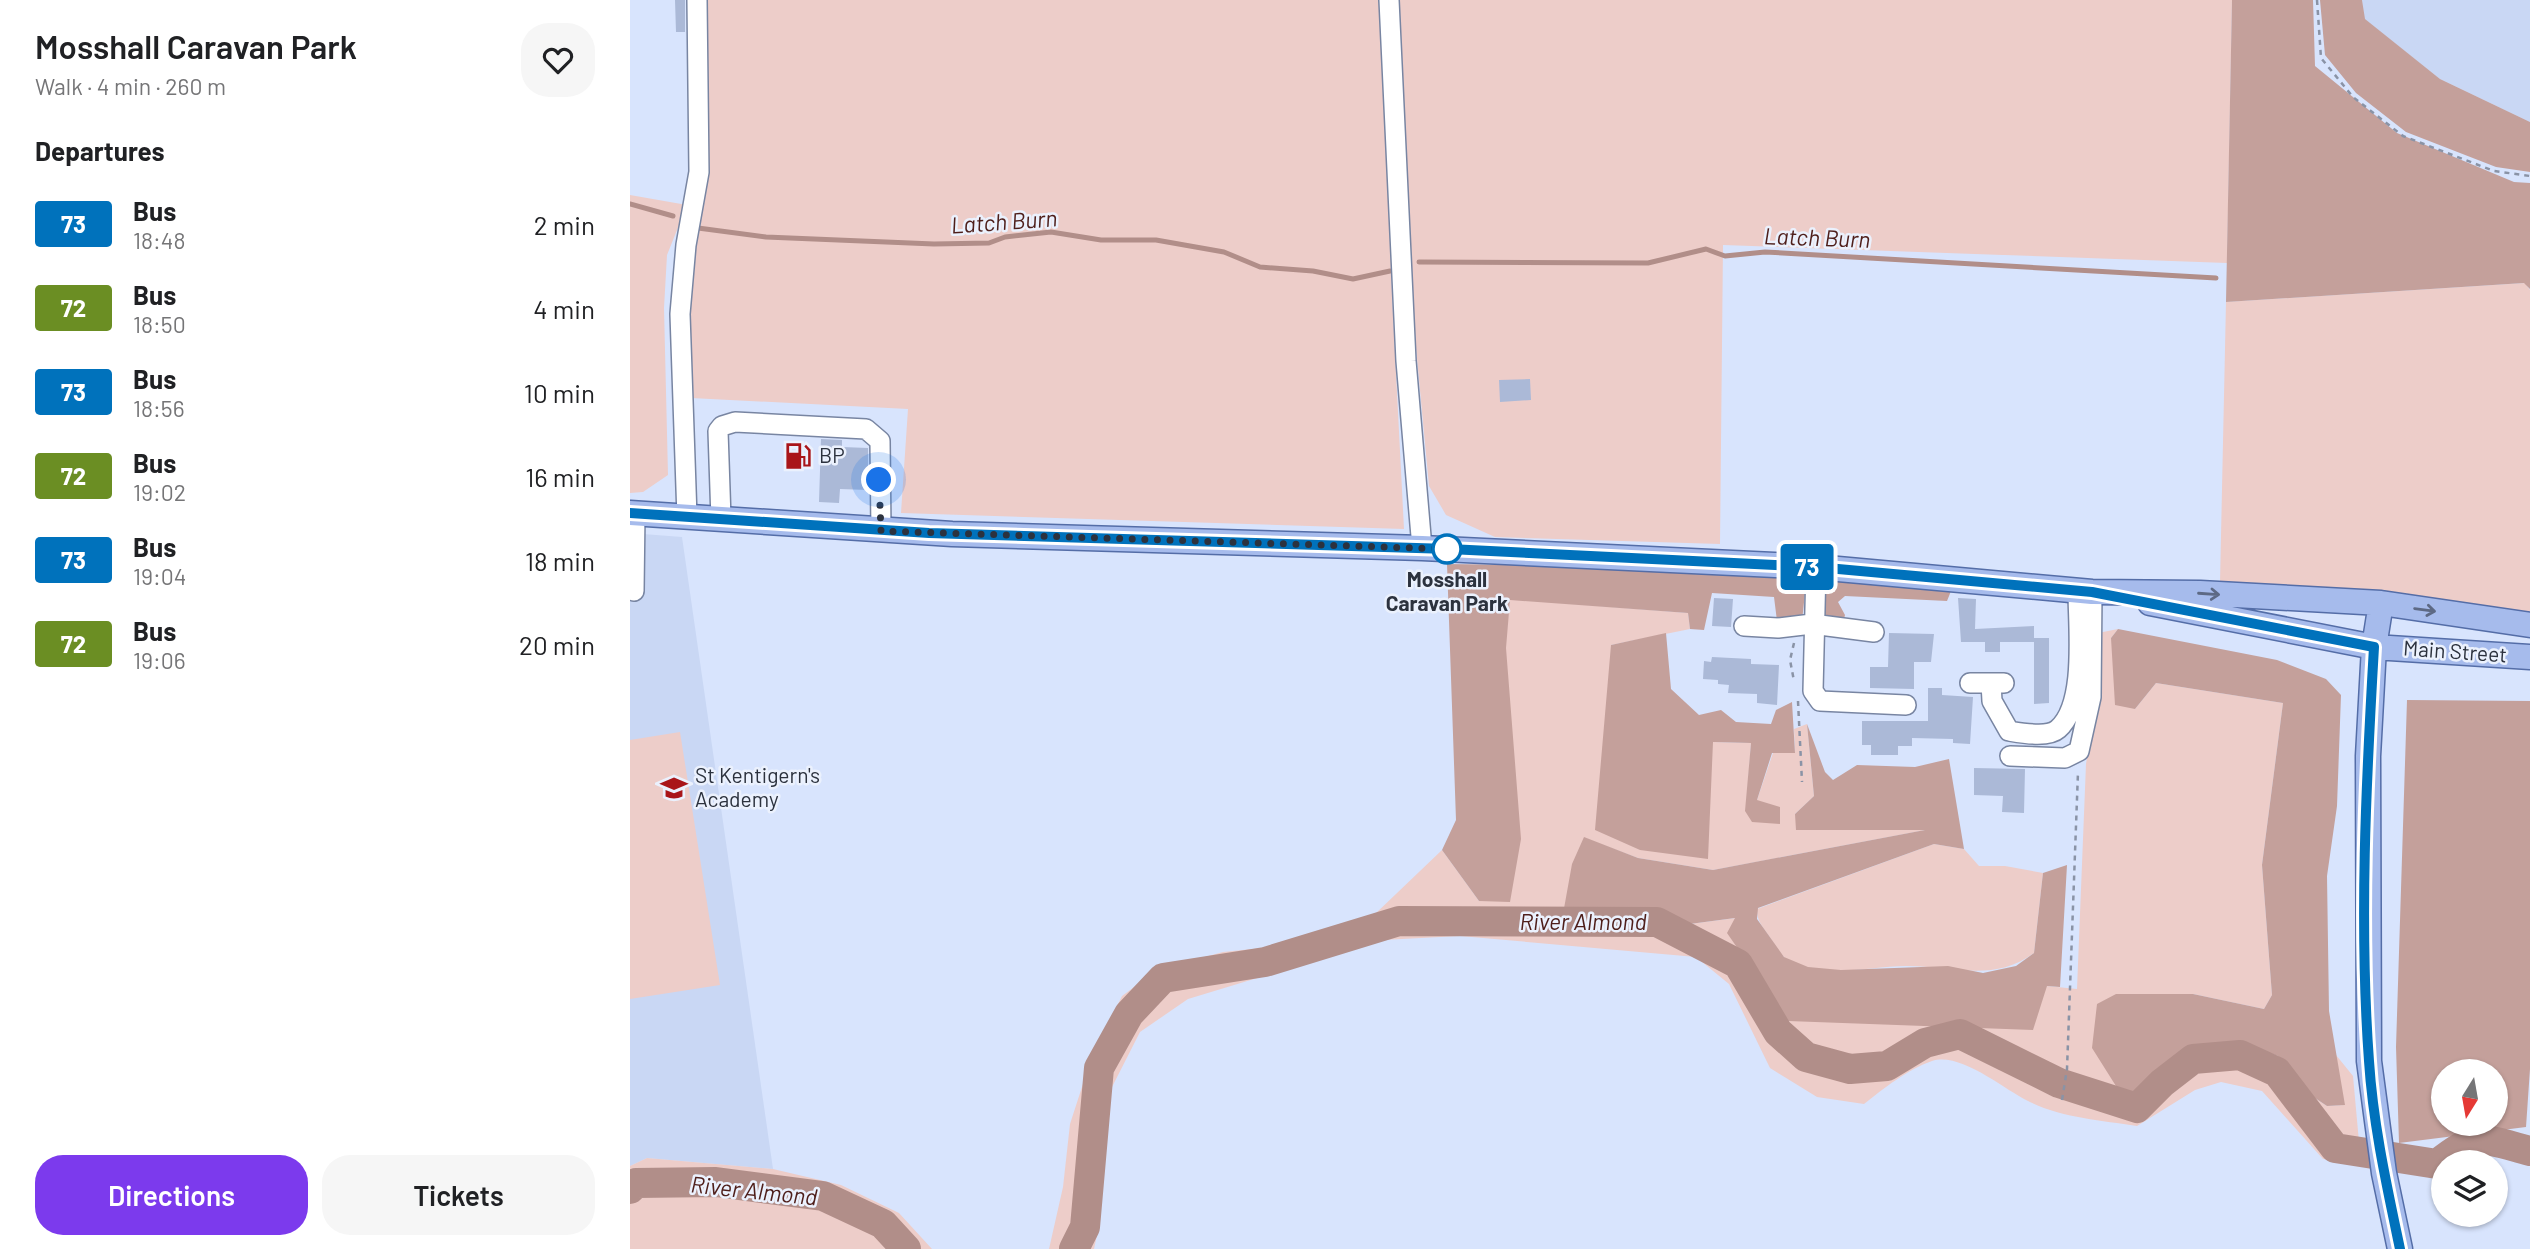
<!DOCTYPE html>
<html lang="en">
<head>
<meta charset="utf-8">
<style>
  body { margin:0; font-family:Barlow,sans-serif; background:#f6f6f6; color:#202124; height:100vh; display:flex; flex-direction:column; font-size:26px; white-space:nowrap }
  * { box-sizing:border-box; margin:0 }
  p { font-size:23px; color:#757577 }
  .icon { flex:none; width:38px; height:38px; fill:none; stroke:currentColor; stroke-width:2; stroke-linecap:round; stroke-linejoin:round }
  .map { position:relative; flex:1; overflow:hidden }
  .sheet { display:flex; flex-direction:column; background:#fff; width:630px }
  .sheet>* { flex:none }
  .badge { padding:0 14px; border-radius:5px; font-size:24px; line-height:46px }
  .needle { width:46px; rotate:191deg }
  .tools { position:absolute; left:1801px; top:1059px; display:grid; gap:14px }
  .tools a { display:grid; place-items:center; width:77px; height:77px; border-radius:50%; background:#fff; box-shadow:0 2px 5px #0004; font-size:35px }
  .you { position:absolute; width:35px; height:35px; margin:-18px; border:5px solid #fff; border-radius:50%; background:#1a73e8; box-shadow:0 0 0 10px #1a73e833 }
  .map>.badge { position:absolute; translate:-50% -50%; box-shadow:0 0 0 4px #fff }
  h2 { padding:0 35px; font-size:26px; line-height:63px }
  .round { display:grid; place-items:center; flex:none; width:74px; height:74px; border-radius:28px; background:#f6f6f6 }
  .head { display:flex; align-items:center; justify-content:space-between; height:119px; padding:0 35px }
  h1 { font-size:33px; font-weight:600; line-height:52px }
  .primary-button { display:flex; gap:14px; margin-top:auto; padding:14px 35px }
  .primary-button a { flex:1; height:80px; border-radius:28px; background:#7c3aed; color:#fff; font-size:28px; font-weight:600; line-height:80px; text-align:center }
  .primary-button a+a { background:#f6f6f6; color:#202124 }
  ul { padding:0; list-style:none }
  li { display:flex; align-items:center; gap:21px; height:84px; padding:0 35px }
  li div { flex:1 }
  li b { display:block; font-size:26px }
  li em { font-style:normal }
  li .badge { min-width:77px; font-weight:700; text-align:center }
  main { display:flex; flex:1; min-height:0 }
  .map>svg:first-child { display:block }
  .built { fill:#c9d7f4 }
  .green { fill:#edcdc9 }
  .forest { fill:#c4a09b; fill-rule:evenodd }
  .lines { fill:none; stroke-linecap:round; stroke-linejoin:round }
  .stream { stroke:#b18e89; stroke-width:5 }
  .river { stroke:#b18e89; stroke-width:30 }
  .building { fill:#abb9d7 }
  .minor-casing { stroke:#7885a2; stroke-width:22 }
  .major-casing { stroke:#546da7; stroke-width:27 }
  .path { stroke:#8a93a6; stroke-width:2.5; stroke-dasharray:5 5; stroke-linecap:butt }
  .minor { stroke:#fff; stroke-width:19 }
  .major { stroke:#a6bbec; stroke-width:24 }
  .oneway { stroke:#5d6984 }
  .line-casing { stroke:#fff; stroke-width:16 }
  .line { stroke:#0072bc; stroke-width:10 }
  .walk { stroke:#2c323e; stroke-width:7; stroke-dasharray:0 12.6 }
  .stop-dot { fill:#fff; stroke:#0072bc; stroke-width:3.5 }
  .labels { text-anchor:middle; stroke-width:5; stroke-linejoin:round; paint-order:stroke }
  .poi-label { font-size:21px; fill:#2c323e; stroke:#ebf1fd; text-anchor:start }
  .stop-label { font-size:21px; font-weight:bold; fill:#2c323e; stroke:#ebf1fd }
  .street-label { font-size:21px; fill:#2c323e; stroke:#ebf1fd }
  .water-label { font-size:23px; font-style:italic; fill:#4e1e1a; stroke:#ebf1fd }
</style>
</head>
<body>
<main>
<section class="sheet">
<div class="head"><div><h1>Mosshall Caravan Park</h1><p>Walk · 4 min · 260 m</p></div><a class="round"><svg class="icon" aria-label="heart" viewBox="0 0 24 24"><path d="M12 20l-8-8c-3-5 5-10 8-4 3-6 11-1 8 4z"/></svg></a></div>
<h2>Departures</h2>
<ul>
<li><span class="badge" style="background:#0072bc;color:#fff">73</span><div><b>Bus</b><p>18:48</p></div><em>2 min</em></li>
<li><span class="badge" style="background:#6b8e23;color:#fff">72</span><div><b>Bus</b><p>18:50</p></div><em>4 min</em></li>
<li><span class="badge" style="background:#0072bc;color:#fff">73</span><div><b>Bus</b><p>18:56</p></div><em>10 min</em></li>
<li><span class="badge" style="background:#6b8e23;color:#fff">72</span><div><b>Bus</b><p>19:02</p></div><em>16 min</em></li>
<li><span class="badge" style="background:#0072bc;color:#fff">73</span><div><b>Bus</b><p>19:04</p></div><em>18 min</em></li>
<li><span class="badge" style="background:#6b8e23;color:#fff">72</span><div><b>Bus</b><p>19:06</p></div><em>20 min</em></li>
</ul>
<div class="primary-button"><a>Directions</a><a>Tickets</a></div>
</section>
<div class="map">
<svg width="1900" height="1249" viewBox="0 0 1900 1249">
  <rect width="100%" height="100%" fill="#d8e4fd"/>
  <path class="built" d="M1732,0h168v122l-90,-43 -76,-60z
    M0,533l52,4 91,632 -126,-11 -17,8z"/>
  <path class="green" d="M74,0h679l9,295 12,234 -503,-16 7,-104 -217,-11 -1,-99z
    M769,0h833l-5,263 -504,-18 -3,299 -225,-7 -49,-22 -17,-29 -16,-170z
    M0,195l57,10 -20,50 -3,53 4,167 -25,17 -13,1z
    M1895,283l5,7v329l-310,-36 6,-281z
    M880,599l178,14 2,16 -79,16 102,97 38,1 -5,68 11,-11 16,-47 22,-1 -1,-23 13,-5 7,72 -19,18 136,15 -218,41 -75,-12 -54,-20 98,87 54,-7 52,103 259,-35 30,3 9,-225 12,-76v-55l20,-4 -7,9 24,71 21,-26 127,20 -21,162 10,130 -8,14 -71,-15 -56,104 54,-47 54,-7 33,12 28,36 21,14 17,-1 -8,-50 17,21 8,88 -38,-5 -61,-68 -41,-9 -26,8 -58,36c-37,-6 -75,-8 -109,-25 -25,-12 -67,-49 -96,-40 -24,8 -49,28 -68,43l-47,-7 -47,-29 -41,-84 -33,-27 -236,-21 -77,4 -195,59 -48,33 -29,57 -7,42 -4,90 -6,28h-45l14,-62 7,-63 22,-68 30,-60 35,-26 66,-18 78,-8 73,-29 68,-65 37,51z
    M50,732l40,253 -90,14v-259z
    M1304,844l30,5 15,17h26l38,7 -9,80c-41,30 -80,13 -128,13 -37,0 -88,15 -121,-8 -6,-5 -11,-15 -16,-22 -7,-10 -12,-15 -12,-27z
    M17,1158l126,11 68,16 58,28 33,36h-302v-83z"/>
  <path class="forest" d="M1602,0h81l2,66 82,67 117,49 16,1v106l-6,-6 -298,19z
    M1690,0h42l3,19 75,60 90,43v50l-34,-5 -90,-35 -50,-39 -31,-38z
    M817,564l238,3 112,8 8,18 -3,28h-25l-3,-24 -62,-4 -8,37 -14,-1 -2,-16 -178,-13 -4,48 15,191 -11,63 -31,-1 -37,-51 14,-30z
    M1213,579l108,12 -4,10 -102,-5 -7,6 7,13 -2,8 -19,-7 -4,-25 8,-10z
    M1488,629l159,31 49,19 15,16 -4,111 -10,70 2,135 16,94 -18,1 -21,-14 -28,-36 -33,-12 -54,7 -54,47 -16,-4 -29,-46 5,-44 19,-10h77l71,15 8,-14 -10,-130 21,-162 -127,-20 -21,26 -20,-4 -4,-67z
    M1036,633l5,56 28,26 22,-5 15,12 35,2 5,-14 16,-8 3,51h-23l-15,47 23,7v17l-28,-2 -7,-11 6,-68 -38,-1 -5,117 -68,-9 -45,-20 16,-185z
    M1777,700l123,1v368l-4,58 -127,16 -3,-96zM1813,1071h53v53h-53z
    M1177,724l18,48 8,8 24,-15 58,2 34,-8 15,90 -30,-5 -176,64 -1,11 27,38 24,10 33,3 107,-4 35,7 33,-7 18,-13 9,-80 24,-8 -7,122 -13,-1 -14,44 -245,-9 -61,-88 8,-15 -53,7 -119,-11 9,-50 12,-27 54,21 75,12 212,-40h-129l-1,-16 19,-18z"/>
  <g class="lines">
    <path class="stream" d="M0,204l43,12
      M68,228l68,9 168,7 55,-1 16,-6 46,-5 50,8h55l68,12 36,15 53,4 40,8 37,-8
      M789,262l229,1 58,-14 19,7 40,-4 451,26"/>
    <path class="river" d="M0,1189l6,-6 80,-1 107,14 60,28 23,25
      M444,1249l11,-22 14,-159 30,-54 34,-36 102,-16 134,-41 258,1 81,42 40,68 28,25 44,12 37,-3 38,-23 35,-9 99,49 78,25 25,-25 31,-24 47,-4 37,17 58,76 102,16c41,-32 44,-26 93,-13"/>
  </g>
  <path class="building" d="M45,0h10v32h-9z
    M900,379l1,21 -31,2 -1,-22z
    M191,439l21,1v7l26,1v42l-28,-1 -1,14 -20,-1z
    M1084,598l19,1 -2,28 -19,-1z
    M1328,598l18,1 -1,30 59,-3v16h-34v10h-15v-10h-24z
    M1259,633l45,1 -3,28h-17v27l-44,-1v-21h18z
    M1404,638h15v65l-15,1z
    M1082,657l39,2v5l28,1 -2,40 -20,-2v-9l-29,-1 1,-8 -11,-1v-4l-15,-1 1,-18 7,1z
    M1298,688h14v7l31,2 -3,47 -17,-1v-4l-41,-1v8h-14v9h-27v-10h-9v-24h66z
    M1344,768l51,1 -1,44 -22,-1 1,-16 -29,-1z"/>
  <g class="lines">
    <defs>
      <path id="minor" d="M759,0l17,361 16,187
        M57,517l-7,-203 6,-69 13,-73 -2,-172
        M91,519l-3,-88 4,-5 13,-4 131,7 14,12 1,90
        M1186,567l-3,124 7,10 86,4
        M4,591l1,-78
        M1114,626l34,2 34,-4 62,8
        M1340,683h34
        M1361,683l1,18 17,30c12,2 39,7 49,-2 29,-25 20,-102 20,-138
        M1380,756l55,2 14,-7 12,-54 1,-105"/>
      <path id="major" d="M0,513l322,21 470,14 394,19 276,25 108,1 181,10 149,22
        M1520,603l224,44 156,10
        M1751,603l-7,44 -6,109 1,305 15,112 16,76"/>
    </defs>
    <use href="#minor" class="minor-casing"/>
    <use href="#major" class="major-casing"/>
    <path class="path" d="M1687,0l4,58 32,39 50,39 91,35 36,5
      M1164,643l-4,17 4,21
      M1168,701l4,81
      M1432,1100l5,-31 11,-297"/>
    <use href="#minor" class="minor"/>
    <use href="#major" class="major"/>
  </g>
  <defs><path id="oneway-shaft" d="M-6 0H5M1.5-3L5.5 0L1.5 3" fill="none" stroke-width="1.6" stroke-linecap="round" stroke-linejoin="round" transform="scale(1.75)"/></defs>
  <g class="oneway">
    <use href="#oneway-shaft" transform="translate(1579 594) rotate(4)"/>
    <use href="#oneway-shaft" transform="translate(1795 610) rotate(8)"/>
  </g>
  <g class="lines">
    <defs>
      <path id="line" d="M0,513l299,20 520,16 367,18 276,25 282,55c-8,137 -15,277 -5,414 4,63 18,126 31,188"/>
    </defs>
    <use href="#line" class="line-casing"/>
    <use href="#line" class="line"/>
    <path class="walk" d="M249,480l2,51 566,18"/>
  </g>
  <defs>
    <symbol id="fuel-bare" viewBox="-9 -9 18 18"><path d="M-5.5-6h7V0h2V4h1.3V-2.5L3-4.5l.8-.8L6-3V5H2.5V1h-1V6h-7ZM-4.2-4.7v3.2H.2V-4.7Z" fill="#a91519" stroke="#ebf1fd" stroke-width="2.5" paint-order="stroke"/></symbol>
    <symbol id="school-bare" viewBox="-9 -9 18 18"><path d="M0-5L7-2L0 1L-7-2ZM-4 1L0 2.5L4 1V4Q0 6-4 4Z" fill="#a91519" stroke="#ebf1fd" stroke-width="2.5" paint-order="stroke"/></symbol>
  </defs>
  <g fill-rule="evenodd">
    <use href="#fuel-bare" x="149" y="437" width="38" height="38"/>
    <use href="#school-bare" x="25" y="769" width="38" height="38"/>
  </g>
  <circle class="stop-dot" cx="817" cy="549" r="14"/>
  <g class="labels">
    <g class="poi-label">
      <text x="189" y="463">BP</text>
      <text x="65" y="783">St Kentigern's<tspan x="65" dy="24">Academy</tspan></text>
    </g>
    <g class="stop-label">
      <text x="817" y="587">Mosshall<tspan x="817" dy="24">Caravan Park</tspan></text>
    </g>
    <g class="street-label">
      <text transform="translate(1825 652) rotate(4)" y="7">Main Street</text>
    </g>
    <g class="water-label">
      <text transform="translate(374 222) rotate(-4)" y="8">Latch Burn</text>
      <text transform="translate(1187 238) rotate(2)" y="8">Latch Burn</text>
      <text x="953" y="930">River Almond</text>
      <text transform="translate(124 1191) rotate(6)" y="8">River Almond</text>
    </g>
  </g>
</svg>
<div class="tools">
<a><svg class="needle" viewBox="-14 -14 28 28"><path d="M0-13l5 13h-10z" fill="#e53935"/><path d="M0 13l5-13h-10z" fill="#757577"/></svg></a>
<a><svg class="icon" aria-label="layers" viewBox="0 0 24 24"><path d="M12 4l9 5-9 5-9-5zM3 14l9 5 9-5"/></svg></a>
</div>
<div class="you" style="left:249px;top:480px"></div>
<b class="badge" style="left:1177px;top:567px;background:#0072bc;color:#fff">73</b>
</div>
</main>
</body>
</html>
